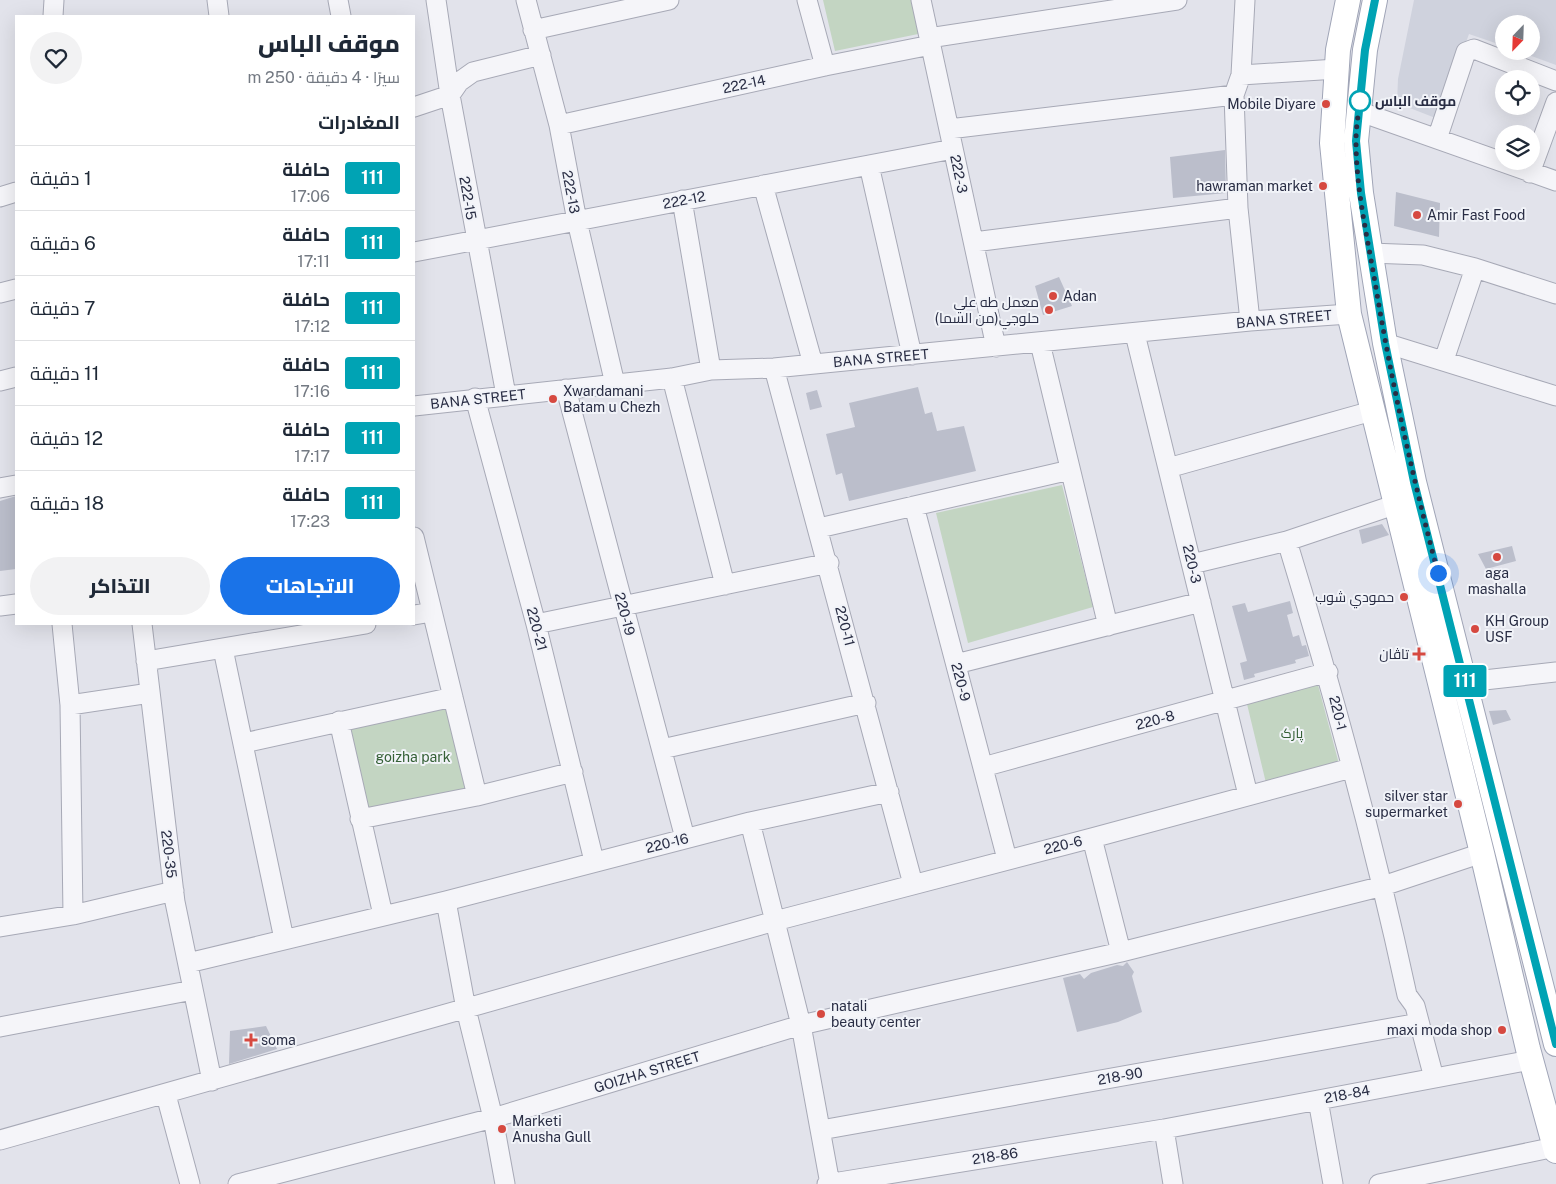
<!DOCTYPE html>
<html lang="ar">
<head>
<meta charset="utf-8">
<style>
  body { margin:0; font-family:"Public Sans",Cairo,sans-serif; background:#f2f2f3; color:#1f2937; direction:rtl; height:100vh; display:flex; flex-direction:column; font-size:19px; white-space:nowrap }
  * { box-sizing:border-box; margin:0 }
  p { font-size:16px; color:#747a83 }
  .icon { flex:none; width:28px; height:28px; fill:none; stroke:currentColor; stroke-width:2; stroke-linecap:round; stroke-linejoin:round }
  .map { position:relative; flex:1; overflow:hidden; direction:ltr }
  .drawer { position:absolute; left:15px; top:15px; width:400px; height:610px; display:flex; flex-direction:column; background:#fff; border-radius:0px; box-shadow:0 5px 20px #0002; direction:rtl }
  .drawer>* { flex:none }
  .badge { padding:0 10px; border-radius:4px; font-size:18px; line-height:32px }
  .needle { width:32px; rotate:203deg }
  .controls { position:absolute; left:1495px; top:15px; display:grid; gap:10px }
  .controls a { display:grid; place-items:center; width:45px; height:45px; border-radius:50%; background:#fff; box-shadow:0 5px 20px #0002; font-size:25px }
  .you { position:absolute; width:25px; height:25px; margin:-12px; border:4px solid #fff; border-radius:50%; background:#1a73e8; box-shadow:0 0 0 8px #1a73e833 }
  .map>.badge { position:absolute; translate:-50% -50%; box-shadow:0 0 0 2px #fff }
  h2 { padding:0 15px; font-size:19px; line-height:45px }
  .round { display:grid; place-items:center; flex:none; width:52px; height:52px; border-radius:26px; background:#f2f2f3 }
  .summary { display:flex; align-items:center; justify-content:space-between; height:85px; padding:0 15px }
  h1 { font-size:24px; font-weight:800; line-height:38px }
  .action { display:flex; gap:10px; margin-top:auto; padding:10px 15px }
  .action a { flex:1; height:58px; border-radius:30px; background:#1a73e8; color:#fff; font-size:20px; font-weight:800; line-height:58px; text-align:center }
  .action a+a { background:#f2f2f3; color:#1f2937 }
  ul { padding:0; list-style:none }
  li { display:flex; align-items:center; gap:15px; height:65px; padding:0 15px; border-top:1px solid #e0e1e3 }
  li div { flex:1 }
  li b { display:block; font-size:19px }
  li em { font-style:normal }
  li .badge { min-width:55px; font-weight:700; text-align:center }
  .map>svg:first-child { display:block }
  .built { fill:#cfd2dd }
  .green { fill:#c3d5c2 }
  .building { fill:#bbbecb }
  .lines { fill:none; stroke-linecap:round; stroke-linejoin:round }
  .minor-casing { stroke:#a7a9b6; stroke-width:21 }
  .major-casing { stroke:#a0a5b7; stroke-width:26 }
  .minor { stroke:#f5f5f9; stroke-width:19 }
  .major { stroke:#fff; stroke-width:24 }
  .line-casing { stroke:#fff; stroke-width:11 }
  .line { stroke:#00a3b4; stroke-width:8 }
  .walk { stroke:#292d44; stroke-width:5; stroke-dasharray:0 9 }
  .stop-dot { fill:#fff; stroke:#00a3b4; stroke-width:2.5 }
  .poi-dot { fill:#d64940; stroke:#f1f3f8; stroke-width:2 }
  .labels { text-anchor:middle; stroke-width:4; stroke-linejoin:round; paint-order:stroke }
  .street-label { font-size:14px; fill:#292d44; stroke:#f1f3f8 }
  .stop-label { font-size:14px; font-weight:bold; fill:#292d44; stroke:#f1f3f8; text-anchor:start }
  .poi-label { font-size:14px; fill:#292d44; stroke:#f1f3f8; text-anchor:end }
  .park-label { font-size:14px; fill:#356036; stroke:#f1f3f8 }
</style>
</head>
<body>
<div class="map">
<svg width="1556" height="1184" viewBox="0 0 1556 1184">
  <rect width="100%" height="100%" fill="#e2e3eb"/>
  <path class="built" d="M1414,0h142v65l-38,-14h13v-27h-27v22l-35,-12 -31,85 -41,-16 1,-24z"/>
  <path class="green" d="M823,0h93l7,33 -88,18z
    M1062,485l31,122 -125,36 -32,-130z
    M1318,685l21,79 -73,19 -19,-79z
    M453,697l24,99 -117,23 -21,-98z"/>
  <path class="building" d="M1225,150l1,43 -53,5 -3,-41z
    M1396,192l44,11 -1,34 -45,-11z
    M1059,277l13,29 -29,9 -8,-29z
    M918,387l7,27 7,-2 5,19 27,-5 12,45 -127,30 -7,-28 -6,2 -10,-41 29,-7 -6,-24z
    M817,390l5,17 -12,3 -4,-17z
    M16,496v73l-16,2v-70z
    M1382,524l7,11 -27,9 -3,-14z
    M1512,546l4,15 -30,8 -8,-15z
    M1290,601l3,12 -6,2 6,22 6,-2 3,11 4,-1 3,11 -14,4 1,3 -42,11 1,3 -11,3 -4,-17 7,-2 -15,-55 13,-3 3,9z
    M1506,710l5,10 -18,5 -4,-14z
    M1127,962l7,10 -2,4 10,36 -24,10 -41,10 -14,-54 17,-4 4,5 7,-6 26,-8 6,1z
    M266,1026l11,23 -48,15 1,-33z"/>
  <g class="lines">
    <defs>
      <path id="minor" d="M217,0l2,16
        M338,0l3,16
        M436,0l14,95 56,300
        M526,0l33,125 18,96 38,163
        M807,0l18,66
        M921,0l75,347
        M1245,0l-4,75 -7,20 4,113 12,113
        M53,16l1,-16
        M533,30l136,-30
        M929,38l248,-38
        M1241,75l96,-6
        M414,107l36,-12 9,-13 14,-10 68,-17
        M1358,111l198,70
        M559,125l266,-59 106,-21
        M949,129l285,-34
        M1437,139l29,-87 8,-3 82,32
        M869,165l43,190
        M1530,173l26,-71
        M763,185l50,179
        M0,197l16,-5
        M682,200l29,170
        M974,242l264,-34
        M414,252l539,-103
        M1370,253l53,2 52,13 81,26
        M0,293l16,-4
        M1135,334l113,461
        M1040,343l68,283
        M1385,343l171,53
        M1444,360l31,-92
        M774,368l139,516
        M672,378l53,207
        M0,381l16,-4
        M566,389l119,449
        M475,398l61,226 58,237
        M414,406l258,-28 39,-8 63,-2 476,-47 99,-7
        M1168,468l204,-57
        M0,488l16,-3
        M914,506l93,353
        M819,528l251,-58
        M414,537l63,259
        M1287,541c46,150 87,301 120,454l8,11 19,72
        M1192,564l95,-23 110,-37
        M0,606l16,-2
        M414,615l18,-3
        M62,624l8,81 3,210
        M142,624l33,278 37,179
        M536,624l293,-61
        M223,649l61,290
        M146,661l220,-37
        M956,664l245,-62
        M1466,682l90,-10
        M70,705l80,-12
        M339,721l44,194
        M244,743l209,-46
        M662,749l204,-46
        M983,767l345,-95
        M360,819l117,-23 96,-24
        M750,822l51,203 29,159
        M1092,838l29,114
        M446,901l20,108 27,109 12,66
        M0,927l73,-12 101,-24
        M188,963l258,-62 304,-79 139,-30
        M0,1027l193,-37
        M166,1095l24,89
        M1318,1100l15,84
        M1164,1129l9,55
        M821,1130l598,-107
        M0,1140l775,-219 317,-83 259,-70
        M238,1184l255,-66 308,-93 320,-73 262,-66 99,-33
        M827,1184l337,-55 367,-69
        M1379,1184l176,-37"/>
      <path id="major" d="M1348,0l-10,50 -6,93 17,171 133,539 46,196 28,102
        M1375,0l-10,50 -9,91 5,52 24,150 29,139 142,562"/>
    </defs>
    <use href="#minor" class="minor-casing"/>
    <use href="#major" class="major-casing"/>
    <use href="#minor" class="minor"/>
    <use href="#major" class="major"/>
  </g>
  <g class="lines">
    <defs>
      <path id="line" d="M1375,0l-10,50 -9,91 5,52 24,150 29,139 142,562"/>
    </defs>
    <use href="#line" class="line-casing"/>
    <use href="#line" class="line"/>
    <path class="walk" d="M1360,101v-5c-1,15 -4,30 -4,45 0,49 12,99 20,147 16,96 37,191 62,285"/>
  </g>
  <circle class="stop-dot" cx="1360" cy="101" r="10"/>
  <g class="poi-dot">
    <circle cx="1326" cy="104" r="5"/>
    <circle cx="1323" cy="186" r="5"/>
    <circle cx="1417" cy="215" r="5"/>
    <circle cx="1053" cy="296" r="5"/>
    <circle cx="1049" cy="310" r="5"/>
    <circle cx="553" cy="399" r="5"/>
    <circle cx="1497" cy="557" r="5"/>
    <circle cx="1404" cy="597" r="5"/>
    <circle cx="1475" cy="629" r="5"/>
    <path d="M1416.5 646.5h5v5h5v5h-5v5h-5v-5h-5v-5h5z"/>
    <circle cx="1458" cy="804" r="5"/>
    <circle cx="821" cy="1014" r="5"/>
    <circle cx="1502" cy="1030" r="5"/>
    <path d="M248.5 1032.5h5v5h5v5h-5v5h-5v-5h-5v-5h5z"/>
    <circle cx="502" cy="1129" r="5"/>
  </g>
  <g class="labels">
    <g class="street-label">
      <text transform="translate(744 84) rotate(-12)" y="5">222-14</text>
      <text transform="translate(959 174) rotate(78)" y="5">222-3</text>
      <text transform="translate(571 192) rotate(79)" y="5">222-13</text>
      <text transform="translate(468 198) rotate(80)" y="5">222-15</text>
      <text transform="translate(684 200) rotate(-11)" y="5">222-12</text>
      <text transform="translate(1284 319) rotate(-5)" y="5">BANA STREET</text>
      <text transform="translate(881 358) rotate(-5)" y="5">BANA STREET</text>
      <text transform="translate(478 399) rotate(-6)" y="5">BANA STREET</text>
      <text transform="translate(1192 564) rotate(76)" y="5">220-3</text>
      <text transform="translate(625 614) rotate(75)" y="5">220-19</text>
      <text transform="translate(845 626) rotate(75)" y="5">220-11</text>
      <text transform="translate(537 629) rotate(75)" y="5">220-21</text>
      <text transform="translate(961 682) rotate(75)" y="5">220-9</text>
      <text transform="translate(1338 713) rotate(76)" y="5">220-1</text>
      <text transform="translate(1155 720) rotate(-15)" y="5">220-8</text>
      <text transform="translate(667 843) rotate(-14)" y="5">220-16</text>
      <text transform="translate(1063 845) rotate(-14)" y="5">220-6</text>
      <text transform="translate(169 854) rotate(83)" y="5">220-35</text>
      <text transform="translate(647 1072) rotate(-17)" y="5">GOIZHA STREET</text>
      <text transform="translate(1120 1076) rotate(-10)" y="5">218-90</text>
      <text transform="translate(1347 1094) rotate(-11)" y="5">218-84</text>
      <text transform="translate(995 1156) rotate(-9)" y="5">218-86</text>
    </g>
    <g class="stop-label">
      <text x="1375" y="106">موقف الباس</text>
    </g>
    <g class="poi-label">
      <text x="1316" y="109">Mobile Diyare</text>
      <text x="1313" y="191">hawraman market</text>
      <text x="1427" y="220" text-anchor="start">Amir Fast Food</text>
      <text x="1063" y="301" text-anchor="start">Adan</text>
      <text x="1039" y="307">معمل طه علي<tspan x="1039" dy="16">حلوجي(من السما)</tspan></text>
      <text x="563" y="396" text-anchor="start">Xwardamani<tspan x="563" dy="16">Batam u Chezh</tspan></text>
      <text x="1497" y="578" text-anchor="middle">aga<tspan x="1497" dy="16">mashalla</tspan></text>
      <text x="1394" y="602">حمودي شوب</text>
      <text x="1485" y="626" text-anchor="start">KH Group<tspan x="1485" dy="16">USF</tspan></text>
      <text x="1409" y="659">تاڤان</text>
      <text x="1448" y="801">silver star<tspan x="1448" dy="16">supermarket</tspan></text>
      <text x="831" y="1011" text-anchor="start">natali<tspan x="831" dy="16">beauty center</tspan></text>
      <text x="1492" y="1035">maxi moda shop</text>
      <text x="261" y="1045" text-anchor="start">soma</text>
      <text x="512" y="1126" text-anchor="start">Marketi<tspan x="512" dy="16">Anusha Gull</tspan></text>
    </g>
    <g class="park-label">
      <text x="1292" y="738">پارک</text>
      <text x="413" y="762">goizha park</text>
    </g>
  </g>
</svg>
<div class="controls">
<a><svg class="needle" viewBox="-14 -14 28 28"><path d="M0-13l5 13h-10z" fill="#e53935"/><path d="M0 13l5-13h-10z" fill="#747a83"/></svg></a>
<a><svg class="icon" aria-label="locate" viewBox="0 0 24 24"><circle cx="12" cy="12" r="6"/><path d="M12 2v4M12 18v4M2 12h4M18 12h4"/></svg></a>
<a><svg class="icon" aria-label="layers" viewBox="0 0 24 24"><path d="M12 4l9 5-9 5-9-5zM3 14l9 5 9-5"/></svg></a>
</div>
<div class="you" style="left:1438px;top:573px"></div>
<b class="badge" style="left:1465px;top:681px;background:#00a3b4;color:#fff">111</b>
<section class="drawer">
<div class="summary"><div><h1>موقف الباس</h1><p>سيرًا · 4 دقيقة · 250 m</p></div><a class="round"><svg class="icon" aria-label="heart" viewBox="0 0 24 24"><path d="M12 20l-8-8c-3-5 5-10 8-4 3-6 11-1 8 4z"/></svg></a></div>
<h2>المغادرات</h2>
<ul>
<li><span class="badge" style="background:#00a3b4;color:#fff">111</span><div><b>حافلة</b><p>17:06</p></div><em>1 دقيقة</em></li>
<li><span class="badge" style="background:#00a3b4;color:#fff">111</span><div><b>حافلة</b><p>17:11</p></div><em>6 دقيقة</em></li>
<li><span class="badge" style="background:#00a3b4;color:#fff">111</span><div><b>حافلة</b><p>17:12</p></div><em>7 دقيقة</em></li>
<li><span class="badge" style="background:#00a3b4;color:#fff">111</span><div><b>حافلة</b><p>17:16</p></div><em>11 دقيقة</em></li>
<li><span class="badge" style="background:#00a3b4;color:#fff">111</span><div><b>حافلة</b><p>17:17</p></div><em>12 دقيقة</em></li>
<li><span class="badge" style="background:#00a3b4;color:#fff">111</span><div><b>حافلة</b><p>17:23</p></div><em>18 دقيقة</em></li>
</ul>
<div class="action"><a>الاتجاهات</a><a>التذاكر</a></div>
</section>
</div>
</body>
</html>
